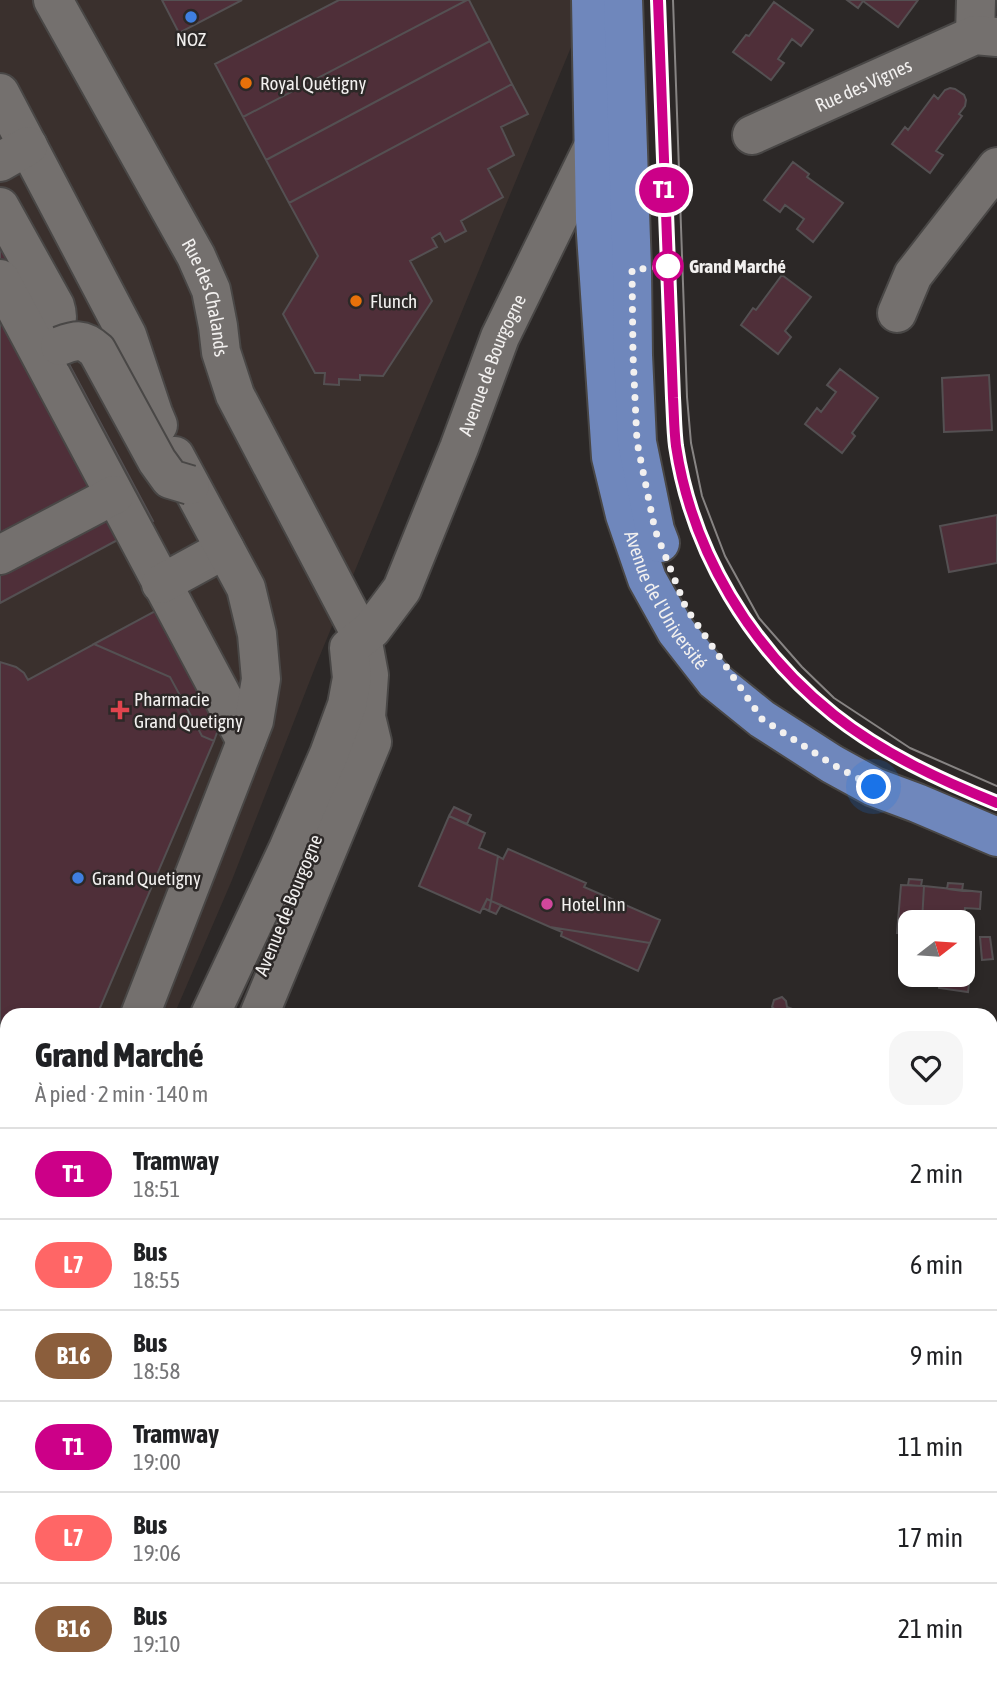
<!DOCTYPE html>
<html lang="fr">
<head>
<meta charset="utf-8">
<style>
  body { margin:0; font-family:"Asap Condensed",sans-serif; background:#f6f6f6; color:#202124; height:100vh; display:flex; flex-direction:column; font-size:26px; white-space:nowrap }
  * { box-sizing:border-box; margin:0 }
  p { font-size:23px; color:#757577 }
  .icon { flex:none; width:38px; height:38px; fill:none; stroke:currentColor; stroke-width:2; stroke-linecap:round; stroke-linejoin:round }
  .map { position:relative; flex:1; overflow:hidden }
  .sheet { position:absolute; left:0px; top:1008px; width:998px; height:681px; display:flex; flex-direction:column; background:#fff; border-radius:21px 21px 0 0; box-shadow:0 4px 10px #0003 }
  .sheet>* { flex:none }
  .badge { padding:0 14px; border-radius:23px; font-size:24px; line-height:46px }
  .needle { width:46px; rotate:73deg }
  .tools { position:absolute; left:898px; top:910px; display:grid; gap:14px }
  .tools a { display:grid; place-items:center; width:77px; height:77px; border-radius:14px; background:#fff; box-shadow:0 4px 10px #0003; font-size:35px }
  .you { position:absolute; width:35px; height:35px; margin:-18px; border:5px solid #fff; border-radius:50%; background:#1a73e8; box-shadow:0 0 0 10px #1a73e833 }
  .map>.badge { position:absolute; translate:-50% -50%; box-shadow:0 0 0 4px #fff }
  .round { display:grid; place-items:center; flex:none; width:74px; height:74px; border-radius:21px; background:#f6f6f6 }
  .summary { display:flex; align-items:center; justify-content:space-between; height:119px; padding:0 35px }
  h1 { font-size:33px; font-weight:800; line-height:52px }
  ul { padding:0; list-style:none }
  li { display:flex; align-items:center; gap:21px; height:91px; padding:0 35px; border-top:2px solid #e0e0e0 }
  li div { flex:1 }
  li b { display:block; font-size:26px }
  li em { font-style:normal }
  li .badge { min-width:77px; font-weight:700; text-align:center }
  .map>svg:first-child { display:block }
  .built { fill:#3a302d }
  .building { fill:#4f2f39; stroke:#545052; stroke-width:2 }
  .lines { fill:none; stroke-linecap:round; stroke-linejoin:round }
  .minor-casing { stroke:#494746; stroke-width:42 }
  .major-casing { stroke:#494746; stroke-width:42 }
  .minor { stroke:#74706e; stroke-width:38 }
  .major { stroke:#6f87bc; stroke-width:38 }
  .tram { stroke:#878483; stroke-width:2 }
  .minor-bridge-casing { stroke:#494746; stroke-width:42; stroke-linecap:butt }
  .minor-bridge { stroke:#74706e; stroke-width:38 }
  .line-casing { stroke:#fff; stroke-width:16 }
  .line { stroke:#c08; stroke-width:10 }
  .walk { stroke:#f2f0ef; stroke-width:7; stroke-dasharray:0 12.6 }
  .shop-dot { fill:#3f7fe0; stroke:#2c2827; stroke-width:2.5 }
  .food-dot { fill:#e8710a; stroke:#2c2827; stroke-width:2.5 }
  .stop-dot { fill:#fff; stroke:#c08; stroke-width:3.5 }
  .health-dot { fill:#e0444e; stroke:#2c2827; stroke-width:2.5 }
  .hotel-dot { fill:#d1479c; stroke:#2c2827; stroke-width:2.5 }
  .labels { text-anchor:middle; stroke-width:5; stroke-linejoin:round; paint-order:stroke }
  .poi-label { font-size:19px; fill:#f2f0ef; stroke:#2c2827; text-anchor:start }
  .street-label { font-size:19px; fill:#f2f0ef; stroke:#2c2827 }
  .stop-label { font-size:19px; font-weight:bold; fill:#f2f0ef; stroke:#2c2827; text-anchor:start }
</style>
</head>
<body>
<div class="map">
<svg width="997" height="1688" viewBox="0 0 997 1688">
  <rect width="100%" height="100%" fill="#2c2827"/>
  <path class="built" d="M0,0h581v23l-265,642 -84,215 -58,135h-167v390l-7,16z"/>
  <path class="building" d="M162,0h80l-63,33z
    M339,0h128l-224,117 -28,-53z
    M467,0h2l21,41 -224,119 -23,-43z
    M847,0h71l-20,27 -35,-26 -5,7z
    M774,2l39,28 -12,16 -9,-7 -14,20 6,4 -13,17 -38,-28 13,-17 3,1z
    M490,41l22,43 -223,119 -23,-43z
    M512,84l16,30 -27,13 13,28 -26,14 15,28 -42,24 5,10 -21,11 -5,-9 -8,5 5,9 -27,14 22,40 -49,75 -23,-1v5l-21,-1v6l-15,-1 1,-11h-10l-32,-59 35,-58 -29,-53z
    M950,88l5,1 9,6 2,5 -1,6 -6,8 3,2 -26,35 7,4 -13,18 -38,-29 13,-17 3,3 26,-35 4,4 7,-9z
    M793,162l16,12 -2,3 36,26 -30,39 -16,-13 7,-10 -19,-14 -5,7 -16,-12z
    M0,235l153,286 -153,82z
    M782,275l29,22 -26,34 6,6 -13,17 -37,-29 12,-17 3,2z
    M840,369l38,29 -26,35 3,3 -13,17 -37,-29 12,-16 4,4 15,-20 -9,-7z
    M989,375l3,55 -48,2 -2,-54z
    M997,515v48l-48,9 -9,-46z
    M157,610l62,117 -5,14 -12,-5 -32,-59 -76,-33z
    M94,644l76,33 32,59 12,5 -117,274h-90v75l-7,-3v-425l16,5 8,6 4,7z
    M454,807l17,8 -4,9 -18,-8z
    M449,816l36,17 -6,15 19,8 -7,45 -4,-2 -7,14 -61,-27z
    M508,849l78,34 -2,4 76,33 -10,23 -100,-16 -59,-26 7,-45 5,3z
    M909,879l13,1 -1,6 -13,-1z
    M948,883l15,1 -1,7 -15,-2z
    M901,885l23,1 -2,36 -24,-1z
    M924,886l57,6 -1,17 -15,-1 -2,19 -1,-5h-40z
    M487,899l4,2 -2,10 -6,-3z
    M491,901l10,4 -5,9 -7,-3z
    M898,921l12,2v11l-13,-1z
    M550,927l100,16 -12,28 -77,-35 1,-4z
    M980,937h10l3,22 -11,1z
    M962,967l9,1 -3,24 -29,-4 1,-13h22z
    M782,997l4,4 1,6 8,3 -4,5h-5l1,-2 -3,-2h-7l-5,-4 2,-7z
    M997,1116v73h-7v-72z
    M997,1255v72l-5,1 -2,-72z
    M990,1357l7,1v10l-1,1h-6z
    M990,1402l7,4v20l-4,7 4,3v66l-2,4 -5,-3z
    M233,1682h166l3,6h-173z
    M773,1682h63l3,6h-63z
    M884,1682h42l8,5 -42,1z"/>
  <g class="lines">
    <defs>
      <g id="minor">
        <path id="s1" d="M53,0l143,256 15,34 7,36 3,26 14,43 127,242 7,38 -3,42 6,25 -113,273"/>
        <path d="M975,35l1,-35"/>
        <path d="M0,93l127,242 26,78 5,12"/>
        <path id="s2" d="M752,135l223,-100 22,2"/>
        <path d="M0,162l28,-16"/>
        <path d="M0,207l55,99c3,9 4,16 -5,22"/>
        <path d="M0,279l246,462"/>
        <path d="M897,313l16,-38 84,-108"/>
        <path d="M0,555l114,-60"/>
        <path d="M161,584l64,-35"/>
        <path d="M140,1015l114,-294 7,-42 -4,-45 -11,-46 -71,-132"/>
        <path id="s3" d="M210,1015l78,-166 41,-95 18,-49 5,-27 -3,-30 23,-19 30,-40 57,-141 41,-111 93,-190"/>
        <path d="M0,1222l7,-5"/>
        <path d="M0,1335l7,-5"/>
        <path d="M0,1465l7,-19"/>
        <path d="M0,1506l7,-19"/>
        <path d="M0,1586l7,-17"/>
        <path d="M0,1630l7,-17"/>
        <path d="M617,1682l3,6"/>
        <path d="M730,1682l3,6"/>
        <path d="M194,1688l3,-6"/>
      </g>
      <g id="major">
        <path id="s4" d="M591,0l4,219 16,238 14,58 22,64 29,52 39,50 47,38 70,45 42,23 43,16 80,34"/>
        <path d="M623,0l9,270 1,85 4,87 18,88 5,13"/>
      </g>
    </defs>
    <use href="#minor" class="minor-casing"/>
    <use href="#major" class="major-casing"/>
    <use href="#minor" class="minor"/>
    <use href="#major" class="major"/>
    <path class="tram" d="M658,0l15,398c1,16 1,32 4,48 15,105 74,203 157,269 49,38 106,65 163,89
      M673,0l14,397 4,46 11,53 23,60 34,62 43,49 32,31 76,50 87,38"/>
    <defs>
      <path id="minor-bridge" d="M60,346c16,-6 23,-8 37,5l60,110 13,18 20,6"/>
    </defs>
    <use href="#minor-bridge" class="minor-bridge-casing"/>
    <use href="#minor-bridge" class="minor-bridge"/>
  </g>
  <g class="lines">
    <defs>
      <path id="line" d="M658,0l15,398c1,16 1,32 3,48 16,106 75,203 158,269 48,38 106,65 163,88"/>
    </defs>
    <use href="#line" class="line-casing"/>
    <use href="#line" class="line"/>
    <path class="walk" d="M668,266l-36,4 1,85 4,87 18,88 31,78 76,111 70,45 42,23"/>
  </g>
  <g class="shop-dot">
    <circle cx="191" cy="17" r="7"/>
    <circle cx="78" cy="878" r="7"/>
  </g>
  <g class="food-dot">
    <circle cx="246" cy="83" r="7"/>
    <circle cx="356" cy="301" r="7"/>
  </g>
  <circle class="stop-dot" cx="668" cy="266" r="14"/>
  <path class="health-dot" d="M116.5 699.5h7v7h7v7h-7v7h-7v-7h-7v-7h7z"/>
  <circle class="hotel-dot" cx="547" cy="904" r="7"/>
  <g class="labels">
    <g class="poi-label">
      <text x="191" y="46" text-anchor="middle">NOZ</text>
      <text x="260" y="90">Royal Quétigny</text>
      <text x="370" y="308">Flunch</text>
      <text x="134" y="706">Pharmacie<tspan x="134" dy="22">Grand Quetigny</tspan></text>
      <text x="92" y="885">Grand Quetigny</text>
      <text x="561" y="911">Hotel Inn</text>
    </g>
    <g class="street-label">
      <text dy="7" stroke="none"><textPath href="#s2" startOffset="122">Rue des Vignes</textPath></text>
      <text dy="7" stroke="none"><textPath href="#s1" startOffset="336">Rue des Chalands</textPath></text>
      <text dy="7" stroke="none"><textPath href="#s3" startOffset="718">Avenue de Bourgogne</textPath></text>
      <text dy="7" stroke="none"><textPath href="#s4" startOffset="612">Avenue de l'Université</textPath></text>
      <text transform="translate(288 905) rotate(-68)" y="7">Avenue de Bourgogne</text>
    </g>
    <g class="stop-label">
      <text x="689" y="273">Grand Marché</text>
    </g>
  </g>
</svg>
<div class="tools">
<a><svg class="needle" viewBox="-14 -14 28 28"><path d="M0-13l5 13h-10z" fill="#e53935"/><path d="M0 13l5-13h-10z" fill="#757577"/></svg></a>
</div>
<div class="you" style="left:874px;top:787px"></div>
<b class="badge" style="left:664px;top:190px;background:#c08;color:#fff">T1</b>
<section class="sheet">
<div class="summary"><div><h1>Grand Marché</h1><p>À pied · 2 min · 140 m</p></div><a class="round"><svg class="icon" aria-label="heart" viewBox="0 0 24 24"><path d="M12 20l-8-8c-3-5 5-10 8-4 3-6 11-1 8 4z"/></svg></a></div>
<ul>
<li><span class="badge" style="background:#c08;color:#fff">T1</span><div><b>Tramway</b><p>18:51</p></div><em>2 min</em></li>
<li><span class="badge" style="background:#f66;color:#fff">L7</span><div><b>Bus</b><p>18:55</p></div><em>6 min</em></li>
<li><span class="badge" style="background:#8b5e3c;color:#fff">B16</span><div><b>Bus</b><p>18:58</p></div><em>9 min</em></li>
<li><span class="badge" style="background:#c08;color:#fff">T1</span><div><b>Tramway</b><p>19:00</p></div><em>11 min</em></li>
<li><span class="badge" style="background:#f66;color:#fff">L7</span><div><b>Bus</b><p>19:06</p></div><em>17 min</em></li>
<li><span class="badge" style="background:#8b5e3c;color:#fff">B16</span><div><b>Bus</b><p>19:10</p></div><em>21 min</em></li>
</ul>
</section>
</div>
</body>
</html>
